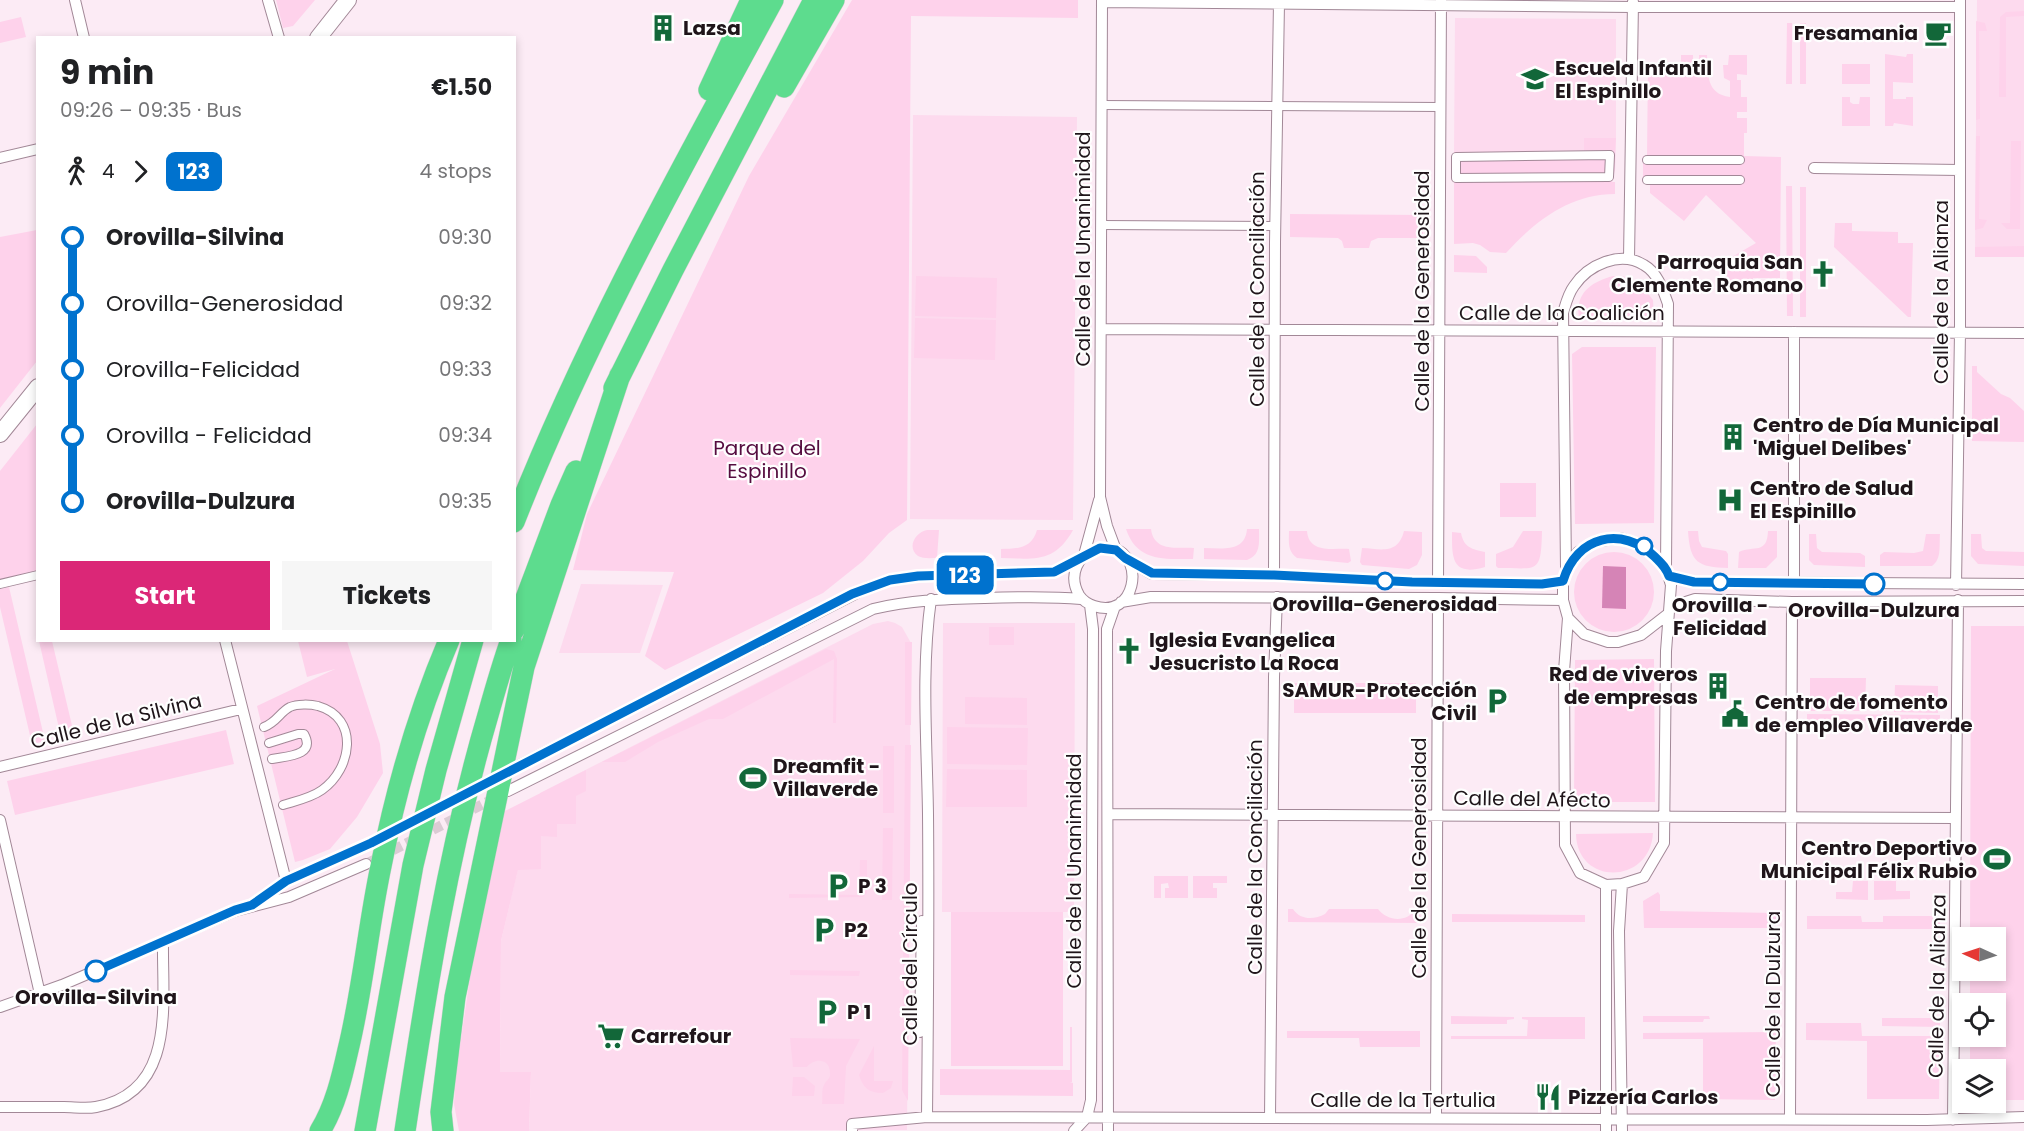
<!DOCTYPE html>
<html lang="en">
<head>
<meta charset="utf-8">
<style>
  body { margin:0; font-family:Poppins,sans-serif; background:#f6f6f6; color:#202124; height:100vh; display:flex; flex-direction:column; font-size:22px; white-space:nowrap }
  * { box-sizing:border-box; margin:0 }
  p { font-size:20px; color:#757577 }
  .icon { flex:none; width:33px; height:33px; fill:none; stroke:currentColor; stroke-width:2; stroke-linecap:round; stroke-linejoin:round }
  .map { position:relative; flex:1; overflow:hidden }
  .panel { position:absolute; left:36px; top:36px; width:480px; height:606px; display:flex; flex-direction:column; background:#fff; border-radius:0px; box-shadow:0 3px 9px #0003 }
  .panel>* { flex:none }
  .badge { padding:0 12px; border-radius:9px; font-size:21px; line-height:39px }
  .needle { width:39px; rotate:273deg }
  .buttons { position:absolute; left:1952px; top:927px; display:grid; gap:12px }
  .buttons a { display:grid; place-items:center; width:54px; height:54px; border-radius:0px; background:#fff; box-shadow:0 3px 9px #0003; font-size:30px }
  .map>.badge { position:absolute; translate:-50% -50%; box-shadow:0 0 0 3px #fff }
  .legs { display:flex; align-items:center; gap:9px; height:66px; padding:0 24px; font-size:20px }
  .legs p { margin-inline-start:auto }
  .overview { display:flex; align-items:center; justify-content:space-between; height:102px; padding:0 24px }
  h1 { font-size:33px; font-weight:700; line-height:45px }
  .cta { display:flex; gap:12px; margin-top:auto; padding:12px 24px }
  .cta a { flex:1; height:69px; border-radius:0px; background:#db2777; color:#fff; font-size:24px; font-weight:700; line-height:69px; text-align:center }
  .cta a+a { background:#f6f6f6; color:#202124 }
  ul { padding:0 24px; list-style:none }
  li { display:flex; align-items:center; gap:21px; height:66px; font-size:22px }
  li i { display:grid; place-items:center; width:9px; height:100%; margin:0 8px; background:currentColor }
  li i::after { content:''; width:15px; height:15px; margin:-8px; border:4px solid; border-radius:50%; background:#fff }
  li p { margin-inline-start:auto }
  li:first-child i { background:linear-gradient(#0000 50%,currentColor 0) }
  li:last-child i { background:linear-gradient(currentColor 50%,#0000 0) }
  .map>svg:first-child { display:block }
  .built { fill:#fddaee }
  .green { fill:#fed2eb }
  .water { fill:#d584b6 }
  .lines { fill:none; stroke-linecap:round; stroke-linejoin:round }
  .minor-tunnel { stroke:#dbcbd4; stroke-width:10; stroke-dasharray:10 5; stroke-linecap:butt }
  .pedestrian-casing { stroke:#a28897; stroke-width:10 }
  .minor-casing { stroke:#a28897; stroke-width:12 }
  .secondary-casing { stroke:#a28897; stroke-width:18 }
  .motorway-casing { stroke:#d2d0d1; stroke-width:22 }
  .pedestrian { stroke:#fff; stroke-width:8 }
  .minor { stroke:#fff; stroke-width:10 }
  .secondary { stroke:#fff; stroke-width:16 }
  .motorway { stroke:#5ddc8e; stroke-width:21 }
  .line-1-casing { stroke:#fff; stroke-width:14 }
  .line-1 { stroke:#0072ce; stroke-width:9 }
  .stop-1-dot { fill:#fff; stroke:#0072ce; stroke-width:3 }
  .labels { text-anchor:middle; stroke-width:4.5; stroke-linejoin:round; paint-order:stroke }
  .poi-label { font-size:20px; font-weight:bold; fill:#1f151a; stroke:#fefefe; text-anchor:start }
  .street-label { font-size:20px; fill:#1f151a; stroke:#fefefe }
  .park-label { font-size:20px; fill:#550c3f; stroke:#fefefe }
  .stop-label { font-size:20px; font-weight:bold; fill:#1f151a; stroke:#fefefe }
</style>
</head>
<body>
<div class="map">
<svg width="2024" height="1131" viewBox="0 0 2024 1131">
  <rect width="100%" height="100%" fill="#fcebf5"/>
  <path class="built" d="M1977,0h47v257h-49z
    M1455,18l161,1v119h-31v14h-131z
    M913,115l164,2 -4,403 -163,-1z
    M581,584l82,1 -23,68h-81z
    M888,621l7,2 7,4 9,16 -4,487 -378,1 2,-59 -31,1 1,-132 17,-72h23l-1,-76 333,-169z
    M943,623h132l-1,289h-132z"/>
  <path class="green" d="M276,0h39l-22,26 -10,2z
    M852,0h226v18l-167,-2 -4,504 -18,13 -26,28 -40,32 -158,77 -20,-14 29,-84 -101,-2 14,-56 162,-338z
    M2024,11v5l-18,1v80h-7l1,-80 6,-5z
    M21,17l5,20 -26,6v-21z
    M1976,21l9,2 2,8h-8l1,88 -4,1z
    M1787,23h5v61h-6z
    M1800,23h6v61h-6z
    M1885,54l21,3 1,-3h6v29l-20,-1v17h13v-2h7v29l-19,-3 -1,3h-8z
    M1681,55h12v10h6v-10h8c1,19 -1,39 23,42v-16l-6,-3 -1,-13h5l1,-10h18v20l-10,-1v6h4v17h6v15h-10v6h10v15h-3v23l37,1 -1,121h-27v4h-27l-8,-17 38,-22 -50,-48 -22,26 -34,-28v-11h-7v-26h4l1,-91h33z
    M1842,64h28v20h-28z
    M1842,97h8v5l3,2h6l1,-7h10v29h-28z
    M1976,136h4l-1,83 8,1 -4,8 -8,2z
    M1584,138h32l-1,32 -3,12h3v12c-45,0 -80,27 -109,59l-16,-1 -10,-7 -7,-2 -19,1v-92h130z
    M2011,141h10l-1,88h-13l-6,-6h9z
    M1786,186h6l1,130h-6z
    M1800,187h6v130h-6z
    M1290,214l133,1v23h-45l-7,3 -2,7h-25l-2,-7 -4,-3 -48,-1z
    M1835,223h17v8l46,1v11h15l-2,74h-3l-74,-70z
    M37,230v131l-37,47v-171z
    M2024,246v11h-49v-10z
    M1454,255l22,1 11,11v6l-33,-1z
    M916,276l81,2 -1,40 -81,-2z
    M1613,276l16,1 14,10 10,13 1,17 -75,1c-4,-25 12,-36 34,-42z
    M915,318l81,2 -1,40 -81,-2z
    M1582,347h74l-2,176 -79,1 -3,-170z
    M1972,366h5v6l24,22 9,4 14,13v31l-52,-1z
    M37,424v149l-37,9v-111z
    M1500,483h36v34h-36z
    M1126,529h25c3,23 25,18 43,19l-1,11c-29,0 -56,3 -67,-30z
    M1247,529h12c0,14 2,26 -12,31l-43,-1v-11c18,0 41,5 43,-19z
    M927,530h12l-2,28c-6,0 -14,1 -19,-2 -12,-9 -2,-24 9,-26z
    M1037,530h36c-18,33 -39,29 -72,28v-9c17,0 31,-1 36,-19z
    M1289,531h18c2,23 26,17 42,18l2,12 -3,2 -51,-5c-10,-7 -8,-17 -8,-27z
    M1404,531l18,1v23l-5,10 -8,4 -47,-4 -2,-3 2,-14c19,1 36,7 42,-17z
    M1523,531h19c-1,44 -4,37 -44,37l-2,-2v-12l17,-7z
    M1688,531h10l1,10 3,6 24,4 2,3v14c-30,-1 -38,-5 -40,-37z
    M1768,531h9v26l-11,11h-28l1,-16c15,-7 28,3 29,-21z
    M1452,532l9,1c3,15 11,16 24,19v15c-34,10 -33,-10 -33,-35z
    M1809,534h7l1,14 5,4 38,1 5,3v11l-51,-2 -5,-5z
    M1926,534h14c-1,11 2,25 -8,32h-52v-11l4,-3 30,1 9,-2z
    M1971,534h10l1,14 4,3 38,1v14l-46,-2 -7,-8z
    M1574 592a40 40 0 1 1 80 0a40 40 0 1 1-80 0Z
    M9,587l36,154 -13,3 -32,-137v-18z
    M1971,626h53v474h-29v-30l-25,-1v-32l25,-1v-32l-25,-1v-32l25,-1v-32l-25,-1z
    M989,627h25v18h-25z
    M39,641h13l22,93 -13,3z
    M298,641h49l33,103 3,29 -26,44 -27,32 -27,11 -8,2 -38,-156 78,-37 -28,8z
    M905,642h7l-1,83h-6z
    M826,649l8,2 3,8 -1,64h-3l1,-64 -111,60h-14l-51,23 -33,20h-23z
    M1654,659l1,143h-81l1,-142z
    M1810,678h56l-1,33h-55z
    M1294,683h122v30h-122z
    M1895,685l43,1v27l-44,-1z
    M965,697l62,1v27l-62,-1z
    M1807,714l133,1v6l-133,-1z
    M947,727l81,1 -1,37 -80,-1z
    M226,730l8,34 -219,51 -8,-34z
    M905,745h6l-3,356 -6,-11z
    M883,746h11v67h-11z
    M947,769l80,1v37h-81z
    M586,770v21l-10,5v28h-19v13l-16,-1v33l-23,1 -17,71 -1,131h31l-2,59h-70l-5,-27 2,-30 15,-104 28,-156z
    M883,828h10l-1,72h-10z
    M1653,833c-3,52 -76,53 -77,1z
    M860,860h7v33l-4,4 -74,1v-4l70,1z
    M1154,876h34v22h-23v-10h4l-1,-5 -7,1v14h-7z
    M1193,876h34v7h-14v5h4v10h-24z
    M1853,881h15v19l-32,-1v-7h16z
    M1874,881h22v10h14v8l-36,1z
    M1658,892l2,3v16l116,2v15h-132l-1,-27z
    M1288,909h5c7,11 21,11 32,5l4,-5h49c9,12 28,14 37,1h5l1,13 -133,-1z
    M951,912h112v154h-112z
    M1452,914l133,1v7h-133z
    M1807,916h54l1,6h21v-6h57v13h-133z
    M790,970l70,1 -1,5 -69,-1z
    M1451,1016l63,1v2l-7,1v4h-56z
    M1643,1016h66l1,3h-6l-1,3h-60z
    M1522,1017h63v22h-134v-3h76l1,-16 -6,-1z
    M1882,1018h58v9l-58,-1z
    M1806,1023h55l1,13h78l-1,63h-72v-58l-61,-1z
    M1070,1027h2v55h-2l3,1v13l-133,-1v-26l130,1z
    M1287,1031h133v16h-60l-1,-9h-72z
    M1776,1032l-1,68 -72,-1v-60h-60v-6z
    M790,1038l70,1 -14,27 -2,38h-22c1,-6 -1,-14 2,-19 2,-5 7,-6 6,-12 0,-15 -16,-15 -23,-6h-14z
    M874,1046v35h19l-2,7 -8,5c-14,0 -20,-5 -24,-18z
    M793,1077h11l11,9 -1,10h-22z"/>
  <path class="water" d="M1603,566l23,1v42l-24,-1z"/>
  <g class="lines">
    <path class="minor-tunnel" d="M388,834l113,-59
      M366,864l131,-67"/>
    <defs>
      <path id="pedestrian" d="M1102,105l339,2
        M1610,155l-1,22 -153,1v-21z
        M1647,160h93
        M1647,180h93
        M1102,225l173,1
        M0,584l38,-9
        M264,727c13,-5 16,-15 26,-20 7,-3 20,-3 28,-1 42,12 34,63 4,84 -11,8 -26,11 -39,15
        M269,743l29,-9h6c12,22 -17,22 -32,25"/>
      <path id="minor" d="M75,0l9,38
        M268,0l11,38
        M1102,0l-2,497 7,29 9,24
        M1102,2l531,5h327
        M0,158l38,-9
        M1814,168l146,2
        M1629,259l4,-257
        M1101,329l923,4
        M1100,548c4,1 9,0 14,1 31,8 22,71 -20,57 -6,-2 -11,-5 -15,-11 -11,-20 -2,-41 21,-47z
        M1084,555l15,-55
        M1125,558l27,16 122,1 138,7 130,2 21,-3
        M1566,567l-3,-254c3,-10 5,-19 11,-27 14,-21 46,-36 70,-21 14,8 19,25 24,39l-2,264
        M1274,575l1,-333 4,-239
        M1669,576l25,6 330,2
        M1438,583l3,-583
        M1794,583v-251
        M1956,585l4,-253v-332
        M1121,602l30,-5 287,1 125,2
        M1670,607l25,-8 97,3 232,-1
        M1568,618l-4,53 1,174 15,28 26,12 16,-1 22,-7 20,-34 2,-192 5,-66 -5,-17 -22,-22 -24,-8 -26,4 -16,10 -11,17 -4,12v19l5,18 16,16 24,8h10l23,-7 27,-21
        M225,640l61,241
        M0,767l241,-58
        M512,769l355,-181 23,-8 28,-4 136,-4 26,-13
        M508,791l365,-182c37,-9 73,-10 111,-11 33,-1 65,-2 97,1
        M1108,814l848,4
        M0,820l40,174
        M1606,885v246
        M257,901l29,-20 85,-38
        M0,1007l62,-22 173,-74 54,-14 77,-33
        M920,1032l2,-111
        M0,1107c21,0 43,0 64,0 10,0 22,2 32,0 81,-15 66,-104 67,-164
        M927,1117c1,-101 2,-202 1,-303 -1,-71 -7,-144 3,-215
        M1270,1118l4,-441 3,-80
        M1436,1118l2,-520
        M1790,1119l2,-517
        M1953,1120l5,-520
        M852,1131v-7l75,-7 1000,3 97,-3
        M1074,1131l13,-14 4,-17 2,-471 -3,-24
        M1108,1131l-1,-502 8,-23
        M1622,1131l-3,-200 3,-47"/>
      <path id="secondary" d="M318,38l30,-38
        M0,434l38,-47"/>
      <path id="motorway" d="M784,87l50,-87
        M709,90l42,-90
        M614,388l59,-118 141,-270
        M514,522c71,-181 166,-351 259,-522
        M514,630l47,-125 15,-34
        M320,1131c15,-24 22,-54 28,-81 15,-61 20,-123 33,-184 15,-77 37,-153 68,-226
        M365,1131l48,-266 23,-95 37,-130
        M405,1131c21,-140 43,-280 83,-416 7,-25 14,-50 23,-75
        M443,1131l-2,-19 14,-115 69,-330 96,-292"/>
    </defs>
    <use href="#pedestrian" class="pedestrian-casing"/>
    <use href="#minor" class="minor-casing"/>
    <use href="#secondary" class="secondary-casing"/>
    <use href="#motorway" class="motorway-casing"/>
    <use href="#pedestrian" class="pedestrian"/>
    <use href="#minor" class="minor"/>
    <use href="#secondary" class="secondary"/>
    <use href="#motorway" class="motorway"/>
  </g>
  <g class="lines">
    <defs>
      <path id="line-1" d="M96,971l139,-61 17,-5 34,-24 85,-38 481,-249 38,-14 28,-4 136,-4 46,-24 16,2 9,8 27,15 122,2 138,7 130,2 21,-3c13,-45 59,-56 92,-24 6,6 11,10 14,19l25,6 180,2"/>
    </defs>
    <use href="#line-1" class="line-1-casing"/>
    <use href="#line-1" class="line-1"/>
  </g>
  <defs>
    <symbol id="building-bare" viewBox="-9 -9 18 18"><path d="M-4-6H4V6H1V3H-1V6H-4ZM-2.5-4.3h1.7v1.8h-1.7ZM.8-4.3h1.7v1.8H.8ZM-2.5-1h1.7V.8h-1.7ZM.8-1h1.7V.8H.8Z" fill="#126739" stroke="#fefefe" stroke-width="2.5" paint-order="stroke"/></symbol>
    <symbol id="cafe-bare" viewBox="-9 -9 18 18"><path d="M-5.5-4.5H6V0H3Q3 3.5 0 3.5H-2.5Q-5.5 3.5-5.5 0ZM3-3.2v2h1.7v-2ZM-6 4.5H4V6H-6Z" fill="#126739" stroke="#fefefe" stroke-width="2.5" paint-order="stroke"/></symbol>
    <symbol id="school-bare" viewBox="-9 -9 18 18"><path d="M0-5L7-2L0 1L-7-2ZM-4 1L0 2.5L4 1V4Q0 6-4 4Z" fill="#126739" stroke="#fefefe" stroke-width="2.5" paint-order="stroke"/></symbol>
    <symbol id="church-bare" viewBox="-9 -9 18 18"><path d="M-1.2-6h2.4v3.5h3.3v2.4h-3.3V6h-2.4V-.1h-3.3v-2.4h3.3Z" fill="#126739" stroke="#fefefe" stroke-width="2.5" paint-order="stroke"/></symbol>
    <symbol id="hospital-bare" viewBox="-9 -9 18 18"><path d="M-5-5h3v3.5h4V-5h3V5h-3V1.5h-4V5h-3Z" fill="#126739" stroke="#fefefe" stroke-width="2.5" paint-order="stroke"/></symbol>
    <symbol id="parking-bare" viewBox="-9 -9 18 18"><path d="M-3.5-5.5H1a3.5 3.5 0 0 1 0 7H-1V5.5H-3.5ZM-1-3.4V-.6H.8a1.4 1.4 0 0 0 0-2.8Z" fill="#126739" stroke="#fefefe" stroke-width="2.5" paint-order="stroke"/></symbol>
    <symbol id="civic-bare" viewBox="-9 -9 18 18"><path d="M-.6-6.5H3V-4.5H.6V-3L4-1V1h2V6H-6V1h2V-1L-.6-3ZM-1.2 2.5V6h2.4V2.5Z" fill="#126739" stroke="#fefefe" stroke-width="2.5" paint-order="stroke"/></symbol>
    <symbol id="stadium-bare" viewBox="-9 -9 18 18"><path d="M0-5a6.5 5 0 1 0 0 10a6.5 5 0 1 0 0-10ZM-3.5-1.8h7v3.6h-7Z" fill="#126739" stroke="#fefefe" stroke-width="2.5" paint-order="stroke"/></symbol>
    <symbol id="supermarket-bare" viewBox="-9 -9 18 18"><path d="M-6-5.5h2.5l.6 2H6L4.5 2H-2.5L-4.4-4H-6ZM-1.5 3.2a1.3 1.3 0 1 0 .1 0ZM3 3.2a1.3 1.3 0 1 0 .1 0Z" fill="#126739" stroke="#fefefe" stroke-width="2.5" paint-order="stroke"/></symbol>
    <symbol id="restaurant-bare" viewBox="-9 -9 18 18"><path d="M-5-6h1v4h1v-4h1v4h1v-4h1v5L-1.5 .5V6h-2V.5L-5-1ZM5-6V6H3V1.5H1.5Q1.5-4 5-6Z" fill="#126739" stroke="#fefefe" stroke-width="2.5" paint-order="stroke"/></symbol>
  </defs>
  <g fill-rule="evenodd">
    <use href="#building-bare" x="644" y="9" width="38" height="38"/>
    <use href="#cafe-bare" x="1919" y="14" width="38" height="38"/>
    <use href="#school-bare" x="1516" y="60" width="38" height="38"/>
    <use href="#church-bare" x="1804" y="255" width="38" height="38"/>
    <use href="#building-bare" x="1714" y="418" width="38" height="38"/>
    <use href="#hospital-bare" x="1711" y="481" width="38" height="38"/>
    <use href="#church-bare" x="1110" y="632" width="38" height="38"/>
    <use href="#building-bare" x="1699" y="667" width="38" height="38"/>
    <use href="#parking-bare" x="1478" y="682" width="38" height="38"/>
    <use href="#civic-bare" x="1716" y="695" width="38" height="38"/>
    <use href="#stadium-bare" x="734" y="759" width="38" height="38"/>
    <use href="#stadium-bare" x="1978" y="840" width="38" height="38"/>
    <use href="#parking-bare" x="819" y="867" width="38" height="38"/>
    <use href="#parking-bare" x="805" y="911" width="38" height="38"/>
    <use href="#parking-bare" x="808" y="993" width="38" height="38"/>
    <use href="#supermarket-bare" x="592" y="1017" width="38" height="38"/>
    <use href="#restaurant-bare" x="1529" y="1078" width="38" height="38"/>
  </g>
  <g class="stop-1-dot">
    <circle cx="1644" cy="546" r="8"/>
    <circle cx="1385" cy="581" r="8"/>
    <circle cx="1720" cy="582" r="8"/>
    <circle cx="1874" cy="584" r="10"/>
    <circle cx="96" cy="971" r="10"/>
  </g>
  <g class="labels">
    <g class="poi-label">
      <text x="683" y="35">Lazsa</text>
      <text x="1918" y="40" text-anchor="end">Fresamania</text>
      <text x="1555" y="75">Escuela Infantil<tspan x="1555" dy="23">El Espinillo</tspan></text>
      <text x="1803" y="269" text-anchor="end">Parroquia San<tspan x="1803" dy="23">Clemente Romano</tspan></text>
      <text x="1753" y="432">Centro de Día Municipal<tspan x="1753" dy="23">'Miguel Delibes'</tspan></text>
      <text x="1750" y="495">Centro de Salud<tspan x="1750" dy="23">El Espinillo</tspan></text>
      <text x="1149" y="647">Iglesia Evangelica<tspan x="1149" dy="23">Jesucristo La Roca</tspan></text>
      <text x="1698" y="681" text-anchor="end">Red de viveros<tspan x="1698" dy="23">de empresas</tspan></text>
      <text x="1477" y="697" text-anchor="end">SAMUR-Protección<tspan x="1477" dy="23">Civil</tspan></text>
      <text x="1755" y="709">Centro de fomento<tspan x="1755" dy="23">de empleo Villaverde</tspan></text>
      <text x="773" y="773">Dreamfit -<tspan x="773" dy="23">Villaverde</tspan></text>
      <text x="1977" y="855" text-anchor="end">Centro Deportivo<tspan x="1977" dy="23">Municipal Félix Rubio</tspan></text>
      <text x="858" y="893">P 3</text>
      <text x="844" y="937">P2</text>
      <text x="847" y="1019">P 1</text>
      <text x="631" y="1043">Carrefour</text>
      <text x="1568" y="1104">Pizzería Carlos</text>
    </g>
    <g class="street-label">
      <text transform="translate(1083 249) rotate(-90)" y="7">Calle de la Unanimidad</text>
      <text transform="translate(1257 289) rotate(-90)" y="7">Calle de la Conciliación</text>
      <text transform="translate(1422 291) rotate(-90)" y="7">Calle de la Generosidad</text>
      <text transform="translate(1941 292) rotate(-90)" y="7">Calle de la Alianza</text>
      <text x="1562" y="320">Calle de la Coalición</text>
      <text transform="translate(116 721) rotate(-14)" y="7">Calle de la Silvina</text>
      <text transform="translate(1532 799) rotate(1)" y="7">Calle del Afécto</text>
      <text transform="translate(1255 857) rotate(-90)" y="7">Calle de la Conciliación</text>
      <text transform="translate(1419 858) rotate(-90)" y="7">Calle de la Generosidad</text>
      <text transform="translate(1074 871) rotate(-90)" y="7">Calle de la Unanimidad</text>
      <text transform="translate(910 964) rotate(-90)" y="7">Calle del Círculo</text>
      <text transform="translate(1937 986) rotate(-89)" y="7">Calle de la Alianza</text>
      <text transform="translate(1773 1004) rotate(-90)" y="7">Calle de la Dulzura</text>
      <text x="1403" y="1107">Calle de la Tertulia</text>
    </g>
    <g class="park-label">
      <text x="767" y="455">Parque del<tspan x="767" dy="23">Espinillo</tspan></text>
    </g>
    <g class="stop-label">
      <text x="1385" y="611">Orovilla-Generosidad</text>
      <text x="1720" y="612">Orovilla -<tspan x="1720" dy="23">Felicidad</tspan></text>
      <text x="1874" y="617">Orovilla-Dulzura</text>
      <text x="96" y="1004">Orovilla-Silvina</text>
    </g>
  </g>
</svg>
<div class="buttons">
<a><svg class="needle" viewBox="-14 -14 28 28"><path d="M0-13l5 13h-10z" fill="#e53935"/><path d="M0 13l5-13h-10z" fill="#757577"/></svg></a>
<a><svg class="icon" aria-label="locate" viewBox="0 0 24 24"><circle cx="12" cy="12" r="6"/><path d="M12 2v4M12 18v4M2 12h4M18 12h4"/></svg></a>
<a><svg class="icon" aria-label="layers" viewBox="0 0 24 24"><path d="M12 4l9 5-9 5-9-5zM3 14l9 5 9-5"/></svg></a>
</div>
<b class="badge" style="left:965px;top:575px;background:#0072ce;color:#fff">123</b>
<section class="panel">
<div class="overview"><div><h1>9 min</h1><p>09:26 – 09:35 · Bus</p></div><b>€1.50</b></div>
<div class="legs"><svg class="icon" aria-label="walk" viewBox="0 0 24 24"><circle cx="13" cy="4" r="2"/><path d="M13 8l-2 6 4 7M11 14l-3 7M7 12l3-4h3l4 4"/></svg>4<svg class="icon" aria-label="forward" viewBox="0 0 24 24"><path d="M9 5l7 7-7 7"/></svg><b class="badge" style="background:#0072ce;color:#fff">123</b><p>4 stops</p></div>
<ul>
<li><i style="color:#0072ce"></i><b>Orovilla-Silvina</b><p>09:30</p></li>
<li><i style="color:#0072ce"></i><span>Orovilla-Generosidad</span><p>09:32</p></li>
<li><i style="color:#0072ce"></i><span>Orovilla-Felicidad</span><p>09:33</p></li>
<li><i style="color:#0072ce"></i><span>Orovilla - Felicidad</span><p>09:34</p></li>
<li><i style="color:#0072ce"></i><b>Orovilla-Dulzura</b><p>09:35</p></li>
</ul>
<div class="cta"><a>Start</a><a>Tickets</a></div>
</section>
</div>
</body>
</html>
